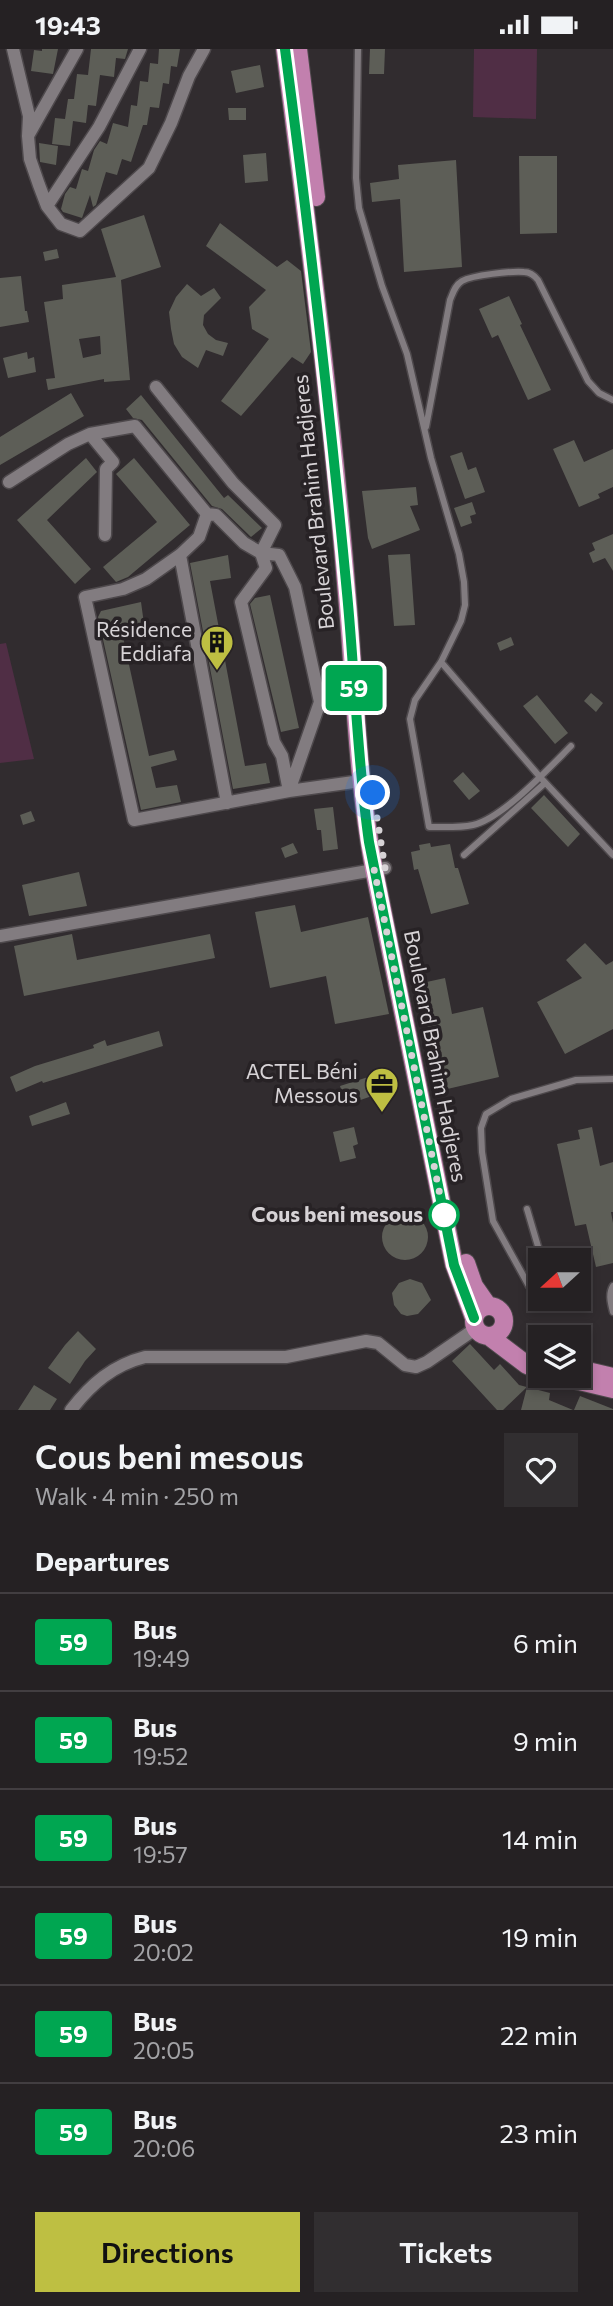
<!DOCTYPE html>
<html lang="en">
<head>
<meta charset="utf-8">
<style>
  body { margin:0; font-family:Commissioner,sans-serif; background:#312e30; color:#f1f3f6; height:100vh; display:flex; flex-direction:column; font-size:26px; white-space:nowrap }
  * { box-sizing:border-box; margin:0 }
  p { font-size:23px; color:#a3a3a6 }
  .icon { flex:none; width:38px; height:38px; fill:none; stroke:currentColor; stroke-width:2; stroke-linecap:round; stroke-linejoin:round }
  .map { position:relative; height:1361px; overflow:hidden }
  .details { display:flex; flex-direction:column; background:#252123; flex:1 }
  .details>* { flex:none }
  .badge { padding:0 14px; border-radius:5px; font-size:24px; line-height:46px }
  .needle { width:46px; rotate:249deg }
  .tools { position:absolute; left:528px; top:1199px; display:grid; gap:14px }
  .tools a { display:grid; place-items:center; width:63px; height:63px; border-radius:0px; background:#252123; box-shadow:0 4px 10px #0003,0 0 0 2px #423e41; font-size:35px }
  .you { position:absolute; width:35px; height:35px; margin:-18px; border:5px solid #fff; border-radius:50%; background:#1a73e8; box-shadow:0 0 0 10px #1a73e833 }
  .map>.badge { position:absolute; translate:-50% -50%; box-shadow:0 0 0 4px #fff }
  h2 { padding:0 35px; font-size:26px; line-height:63px }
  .round { display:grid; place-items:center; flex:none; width:74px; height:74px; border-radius:0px; background:#312e30 }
  .summary { display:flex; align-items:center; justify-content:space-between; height:119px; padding:0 35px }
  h1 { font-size:33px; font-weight:600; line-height:52px }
  .cta { display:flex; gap:14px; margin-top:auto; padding:14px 35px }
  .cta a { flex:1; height:80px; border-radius:0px; background:#bebf42; color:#111; font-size:28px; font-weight:600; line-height:80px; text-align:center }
  .cta a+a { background:#312e30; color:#f1f3f6 }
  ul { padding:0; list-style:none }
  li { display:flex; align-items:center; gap:21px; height:98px; padding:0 35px; border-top:2px solid #423e41 }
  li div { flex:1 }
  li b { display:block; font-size:26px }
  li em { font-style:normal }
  li .badge { min-width:77px; font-weight:700; text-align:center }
  .status { display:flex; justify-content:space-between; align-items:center; height:49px; padding:0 35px; background:#252123; direction:ltr }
  .status svg { height:19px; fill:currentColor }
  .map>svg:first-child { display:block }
  .green { fill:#502e45 }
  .building { fill:#5d5e57; fill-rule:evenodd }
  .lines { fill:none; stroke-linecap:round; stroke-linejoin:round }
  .service-casing { stroke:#4e494c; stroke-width:9 }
  .minor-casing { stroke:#4e494c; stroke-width:15 }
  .primary-casing { stroke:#4e494c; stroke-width:20 }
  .service { stroke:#827c80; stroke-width:6 }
  .minor { stroke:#827c80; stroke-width:12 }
  .primary { stroke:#c280ae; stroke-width:18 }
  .line-casing { stroke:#fff; stroke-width:16 }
  .line { stroke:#00a651; stroke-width:10 }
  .walk { stroke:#d7d3d6; stroke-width:7; stroke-dasharray:0 12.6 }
  .stop-dot { fill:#fff; stroke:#00a651; stroke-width:3.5 }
  .labels { text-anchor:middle; stroke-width:7; stroke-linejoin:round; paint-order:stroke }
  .street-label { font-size:21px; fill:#d7d3d6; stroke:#272225 }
  .poi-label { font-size:21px; fill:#d7d3d6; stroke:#272225; text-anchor:end }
  .stop-label { font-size:21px; font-weight:bold; fill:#d7d3d6; stroke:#272225; text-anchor:end }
</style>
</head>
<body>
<div class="status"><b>19:43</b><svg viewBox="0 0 49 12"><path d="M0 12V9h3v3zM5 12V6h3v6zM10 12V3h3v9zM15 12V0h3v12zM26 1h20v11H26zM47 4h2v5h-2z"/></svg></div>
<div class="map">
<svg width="613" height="1361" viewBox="0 0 613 1361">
  <rect width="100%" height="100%" fill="#312c2f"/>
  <path class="green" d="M474,0h63l-1,70 -63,-2z
    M6,594l28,116 -34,4v-119z"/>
  <path class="building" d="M42,0h16l-5,25 -22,-3 3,-21 8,1z
    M91,0h37l-3,10 -9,-1 -2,19 -14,-2 -4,31 -8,-1 -2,18 -13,-2 -3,25 -18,-2 3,-26 10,1 3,-20h6l3,-25 11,1z
    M159,0h21l-3,18 -6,-1 -2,18 -6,-1 -4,25 -9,-1 -3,18h-4l-12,37 -9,-3 -5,16 -11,-3 -10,33 -3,2 -3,-12 -8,23 -19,-6 -2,-3 4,-15 5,-7 6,2 6,-20 6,2 6,-21 6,-9 7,3 6,-21 15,4 3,-22 6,1 3,-25 8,1 2,-19 8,1z
    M370,0h15l-1,25h-15z
    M260,16l4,22 -28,6 -5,-22z
    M228,59h18v12h-17z
    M39,94l19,3 -2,19 -16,-3z
    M266,104l2,28 -23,2 -2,-28z
    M519,107h38v77l-37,1z
    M456,111l6,107 -58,5 -4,-73 -28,3 -2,-19 29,-4 -1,-14z
    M144,166l17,52 -40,13 9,100 -26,2v-3l-56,11 -2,-11 9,-1 -11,-76 19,-3 -1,-14 54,-8 -15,-48zM100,287l1,18 -18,4 -4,-19z
    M220,174l57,44 10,-7 14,11 10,81 -8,12 -11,-7 -51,59 -20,-15 48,-62 -17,-10 -3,-22 17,-17 -60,-44z
    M57,200l2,9 -14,3 -2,-9z
    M21,227l4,35h2l2,11 -29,5v-49z
    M187,235l14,12 13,-8 7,10 -17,17 -1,10 5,9 8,6 12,3 -5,13 -17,-6 -8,18 -16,-11 -8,-13 -3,-15 -2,-17 7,-15z
    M509,247l13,28 -2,1 31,65 -23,10 -30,-65 -6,3 -13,-29z
    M27,303l1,7 6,-2 2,15 -28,6 -5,-20z
    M71,344l13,23 -84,49v-28z
    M141,346l83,103 4,-3 34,33 -11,9 -29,-28 -10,-3 -70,-86 -9,-2 -7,-9z
    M574,391l10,22 29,-13v38l-15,7 2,4 -21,9 -26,-58z
    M462,403l6,18 8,-3 9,25 -20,7 -15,-43z
    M86,409l11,14 -50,48 44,49 -16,15 -58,-64z
    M134,409l56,67 -62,52 -12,5 -13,-15 54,-45 -41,-48z
    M416,438l2,18 -8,1 10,24 -48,19 -4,-11 -6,-47z
    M472,453l4,12 -6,2 2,7 -11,4 -7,-19z
    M613,485v37l-8,-13 -12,5 -4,-10 6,-3 -3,-7z
    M410,505l5,71 -21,1 -6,-71z
    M228,506l3,23 -21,3 35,185 21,-3 4,20 -37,6 -43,-226z
    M270,546l29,133 -18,4 -31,-128 5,-6z
    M141,553l3,22 -23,4 28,128 25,-6 3,10 -26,7 5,21 21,-3 4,17 -40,8 -43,-193 3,-6z
    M511,588l3,8 -14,6 -3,-8z
    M591,644l12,10 -7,9 -12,-11z
    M537,646l31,38 -13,11 -32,-38z
    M463,723l17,19 -11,9 -16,-19z
    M544,746l36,39 -12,13 -37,-39z
    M333,758l5,42 -15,2 -2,-21h-4l-3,-21z
    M31,762l4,10 -12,4 -3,-10z
    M293,794l5,10 -13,5 -4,-10z
    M430,794l1,4 19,-3 5,24h3l11,36 -38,10 -13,-45 -4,1 -3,-18 9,-2 -1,-5z
    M79,823l8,34 -58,10 -7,-31z
    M295,856l6,27 67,-15 21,97 -54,10 -9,-48 -56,12 -15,-76z
    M72,885l5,26 133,-26 5,24 -191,38 -10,-50z
    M585,894l21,22 7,-4v68l-48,25 -28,-52 45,-24 -16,-18z
    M445,929l7,36 31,-7 16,70 -56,13 -17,-70 7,-1 -11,-36z
    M159,982l4,15 -120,37 -1,-2 -26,11 -6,-15 25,-11 59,-18 -1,-3 12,-5 2,6z
    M387,1022l2,23 -17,2 -26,9 -6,-19z
    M66,1053l4,12 -38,12 -3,-10z
    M354,1078l4,17 -5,2 3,12 -16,4 -7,-30z
    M592,1078l8,39 13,-4v50h-2l2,11v40l-17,4 -10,-43 -11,2 -18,-82 23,-5 -2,-9z
    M382 1188a23 23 0 1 1 46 0a23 23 0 1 1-46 0Z
    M410,1230l12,4 9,17 -13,14 -11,2 -6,-2 -7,-9 -2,-12 7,-10z
    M78,1282l18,18 -11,12 -15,23 -22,-16 17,-23z
    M470,1295l24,26 6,-6 19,21 31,8 -1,7 24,10h-52l6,-23 -24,23h-6l-45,-49z
    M34,1336l23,14 -7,11h-32z
    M580,1347l33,13v1h-39z"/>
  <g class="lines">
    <defs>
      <path id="service" d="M358,0l-2,129 3,30 23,78 25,68 24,104 28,96 5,28 1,23 -4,16 -20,41 -26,38 -5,19 19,108c14,0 30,1 44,-2 30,-7 76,-57 98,-79
        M426,378l24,-127c3,-7 5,-15 12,-19 11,-6 49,-10 62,-9 6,0 10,3 14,8l50,101 11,12 14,7
        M441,613l99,115 73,78
        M464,806l81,-72
        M527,1160l15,51
        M529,1237l-36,-65 -11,-69 -1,-24 5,-14 25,-15 65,-19 37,-1
        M613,1237c-5,8 -2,18 0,26
        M540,1238l1,-9"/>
      <path id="minor" d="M13,0l16,67 -1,20 2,23 9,26 8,21 14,18 19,7 69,-63 22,-45 18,-47 15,-27
        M29,85l48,-85
        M47,157l52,-79 41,-78
        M156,338l77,96 42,42 -14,28 18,2 16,32 25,115 -31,89
        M90,385l23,28 -7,7 -1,66
        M9,433l59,-38 22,-10 45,-8 72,88 -8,23 -19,18 -34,24 -23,10 -38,8 49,223 155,-29 72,-10
        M207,465l9,1 28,28 17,10 5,15 -25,34 33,140 8,14 7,35
        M180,506l47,248
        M0,887l385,-68
        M71,1361c20,-26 42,-45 74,-53h141l80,-16 12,2 27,22 11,2 11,-5 48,-33"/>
      <path id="primary" d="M285,0c23,182 47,364 62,546 8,92 10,183 27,274l80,395 20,54
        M298,0l18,148
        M466,1214l8,23 14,20
        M474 1272a15 15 0 1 1 30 0a15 15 0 1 1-30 0Z
        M490,1288l37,28 14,6
        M579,1320l34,8
        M554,1326l59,14"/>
    </defs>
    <use href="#service" class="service-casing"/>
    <use href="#minor" class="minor-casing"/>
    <use href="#primary" class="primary-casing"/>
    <use href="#service" class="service"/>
    <use href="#minor" class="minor"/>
    <use href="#primary" class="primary"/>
  </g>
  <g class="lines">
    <defs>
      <path id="line" d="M285,0c24,181 45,362 62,544 8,83 10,166 22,249l85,423 20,53"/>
    </defs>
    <use href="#line" class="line-casing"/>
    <use href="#line" class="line"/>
    <path class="walk" d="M373,744l12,75 -11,1 70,346"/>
  </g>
  <defs>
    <symbol id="building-pin" viewBox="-11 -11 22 30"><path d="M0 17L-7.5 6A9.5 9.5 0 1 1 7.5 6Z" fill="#bebf42" stroke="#272225"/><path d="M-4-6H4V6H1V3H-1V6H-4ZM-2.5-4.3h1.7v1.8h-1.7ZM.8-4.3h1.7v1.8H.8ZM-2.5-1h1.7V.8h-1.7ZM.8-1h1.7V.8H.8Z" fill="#111"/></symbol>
    <symbol id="office-pin" viewBox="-11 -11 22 30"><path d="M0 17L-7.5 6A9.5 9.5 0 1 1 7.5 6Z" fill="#bebf42" stroke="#272225"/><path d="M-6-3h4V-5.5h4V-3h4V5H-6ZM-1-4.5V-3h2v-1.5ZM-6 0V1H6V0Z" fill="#111"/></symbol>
  </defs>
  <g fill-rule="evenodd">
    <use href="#building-pin" x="198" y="574" width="38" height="52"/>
    <use href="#office-pin" x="363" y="1016" width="38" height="52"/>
  </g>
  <circle class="stop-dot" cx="444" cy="1166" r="14"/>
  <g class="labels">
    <g class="street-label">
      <text transform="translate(314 453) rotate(-96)" y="7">Boulevard Brahim Hadjeres</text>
      <text transform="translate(435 1007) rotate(79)" y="7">Boulevard Brahim Hadjeres</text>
    </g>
    <g class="poi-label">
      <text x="192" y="588">Résidence<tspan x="192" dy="24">Eddiafa</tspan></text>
      <text x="358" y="1030">ACTEL Béni<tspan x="358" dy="24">Messous</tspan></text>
    </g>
    <g class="stop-label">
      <text x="423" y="1173">Cous beni mesous</text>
    </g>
  </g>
</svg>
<div class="tools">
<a><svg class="needle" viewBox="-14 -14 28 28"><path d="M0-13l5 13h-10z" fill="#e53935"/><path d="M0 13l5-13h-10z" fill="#a3a3a6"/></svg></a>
<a><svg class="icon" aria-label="layers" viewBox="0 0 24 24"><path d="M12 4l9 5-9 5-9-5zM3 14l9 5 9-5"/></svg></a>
</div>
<div class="you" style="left:373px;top:744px"></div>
<b class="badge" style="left:354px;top:639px;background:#00a651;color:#fff">59</b>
</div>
<section class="details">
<div class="summary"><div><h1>Cous beni mesous</h1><p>Walk · 4 min · 250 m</p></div><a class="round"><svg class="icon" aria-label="heart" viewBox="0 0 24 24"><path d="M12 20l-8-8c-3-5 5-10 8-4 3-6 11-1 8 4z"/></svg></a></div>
<h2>Departures</h2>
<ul>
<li><span class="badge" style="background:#00a651;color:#fff">59</span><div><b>Bus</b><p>19:49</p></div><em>6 min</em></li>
<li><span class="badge" style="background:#00a651;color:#fff">59</span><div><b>Bus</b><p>19:52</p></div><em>9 min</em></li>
<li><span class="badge" style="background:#00a651;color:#fff">59</span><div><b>Bus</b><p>19:57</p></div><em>14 min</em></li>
<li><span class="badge" style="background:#00a651;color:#fff">59</span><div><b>Bus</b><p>20:02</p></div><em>19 min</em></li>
<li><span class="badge" style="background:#00a651;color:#fff">59</span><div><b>Bus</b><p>20:05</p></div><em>22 min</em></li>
<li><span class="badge" style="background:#00a651;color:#fff">59</span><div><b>Bus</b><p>20:06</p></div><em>23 min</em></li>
</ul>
<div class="cta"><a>Directions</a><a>Tickets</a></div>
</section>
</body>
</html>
